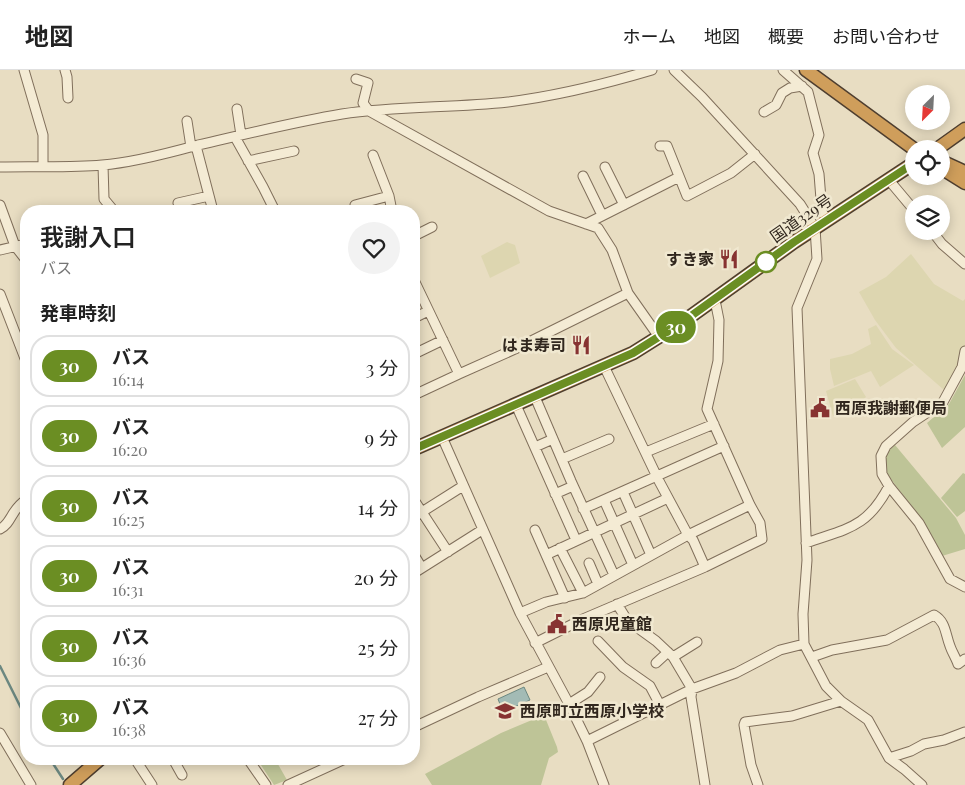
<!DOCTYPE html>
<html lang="ja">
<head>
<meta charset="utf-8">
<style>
  body { margin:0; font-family:"Playfair Display","Noto Sans JP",serif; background:#f2f2f2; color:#222; height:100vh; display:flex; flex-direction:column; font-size:19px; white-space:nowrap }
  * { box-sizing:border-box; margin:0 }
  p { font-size:16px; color:#767676 }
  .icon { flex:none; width:28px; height:28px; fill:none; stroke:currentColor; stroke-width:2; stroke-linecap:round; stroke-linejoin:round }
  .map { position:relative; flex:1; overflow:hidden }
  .side { position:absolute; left:20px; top:135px; width:400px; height:560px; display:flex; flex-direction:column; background:#fff; border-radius:20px; box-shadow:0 2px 12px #0003 }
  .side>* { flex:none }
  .badge { padding:0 10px; border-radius:16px; font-size:18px; line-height:32px }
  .needle { width:32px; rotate:204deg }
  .fabs { position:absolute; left:905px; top:15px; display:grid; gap:10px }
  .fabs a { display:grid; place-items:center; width:45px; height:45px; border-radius:50%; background:#fff; box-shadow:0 2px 12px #0003; font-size:25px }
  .map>.badge { position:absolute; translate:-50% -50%; box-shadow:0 0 0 2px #fff }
  h2 { padding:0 20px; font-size:19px; line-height:45px }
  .round { display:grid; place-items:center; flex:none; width:52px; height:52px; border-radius:26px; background:#f2f2f2 }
  .summary { display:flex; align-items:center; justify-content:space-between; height:85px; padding:0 20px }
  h1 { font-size:24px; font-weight:600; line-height:38px }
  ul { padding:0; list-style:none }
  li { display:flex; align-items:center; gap:15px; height:62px; margin:0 10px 8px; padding:0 10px; border:2px solid #e0e0e0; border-radius:20px }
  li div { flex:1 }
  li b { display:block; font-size:19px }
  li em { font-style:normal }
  li .badge { min-width:55px; font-weight:700; text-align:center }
  header { display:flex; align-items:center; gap:30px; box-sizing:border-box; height:70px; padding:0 25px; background:#fff; border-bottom:1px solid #e0e0e0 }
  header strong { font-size:24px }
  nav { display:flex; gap:28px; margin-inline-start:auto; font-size:18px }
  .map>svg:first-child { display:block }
  .farmland { fill:#ddd6b0 }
  .green { fill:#bec497 }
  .water { fill:#a3bbb5; stroke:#6c8881 }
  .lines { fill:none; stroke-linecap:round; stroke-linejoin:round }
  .stream { stroke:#6c8881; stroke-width:2.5 }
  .minor-casing { stroke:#806f5b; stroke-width:11 }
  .highway-casing { stroke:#4e3e2f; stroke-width:15 }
  .minor { stroke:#f4ebd4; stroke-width:9 }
  .highway { stroke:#cf9e5b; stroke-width:12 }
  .line-casing { stroke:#fff; stroke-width:11 }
  .line { stroke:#6b8e23; stroke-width:8 }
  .stop-dot { fill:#fff; stroke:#6b8e23; stroke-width:2.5 }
  .labels { text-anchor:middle; stroke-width:5; stroke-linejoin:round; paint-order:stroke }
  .street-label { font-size:16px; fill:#31271e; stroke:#f0e8d0 }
  .poi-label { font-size:16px; font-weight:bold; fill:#31271e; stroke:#f0e8d0; text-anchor:start }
</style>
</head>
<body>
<header>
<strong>地図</strong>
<nav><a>ホーム</a><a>地図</a><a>概要</a><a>お問い合わせ</a></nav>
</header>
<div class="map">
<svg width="965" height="715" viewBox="0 0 965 715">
  <rect width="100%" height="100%" fill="#e8ddc2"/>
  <path class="farmland" d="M507,172l8,3 5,18 -30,15 -9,-22z
    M911,184l23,30 29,17 2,-2v48l-6,20 -15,23 -48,-42 -21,-28 -16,-28 27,-15z
    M876,255l16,24 22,16 -34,22 -9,-16 -37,15 -4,-17v-10l22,-5 19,-10 -3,-15z
    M855,309l11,18 -18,16 -15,3 -7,-25z"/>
  <path class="green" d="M965,305v52l-23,21 -15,-25 22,-19z
    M895,375l61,73 9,17v14l-23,7 -19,-35 -36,-47 -2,-16 4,-8z
    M963,403l2,1v37l-8,6 -16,-19z
    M544,645l13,32 1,5 -9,6 -8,27h-109l-7,-11 76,-41z
    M257,689h18l12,21 -13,5z"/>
  <path class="water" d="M524,617l6,13 -27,12 -5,-13z"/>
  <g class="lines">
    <path class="stream" d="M0,596l26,52
      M50,689l13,20"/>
    <defs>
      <path id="minor" d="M24,0l19,65v31
        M65,0l2,7 1,21
        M674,0l28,27 98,107 15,24 2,31 -20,49 10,252 -4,54 1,30 22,42 15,15 27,19 21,38 15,11 18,16
        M783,0l25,22 11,43 -6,18 6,21 3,38 5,7
        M356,9l12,4 -5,20 6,8 180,100 49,17 14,22 16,43 31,44
        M237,39l4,26
        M764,42l12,-7 6,-12 8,-5 12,-2
        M187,51l4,26
        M235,67l28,50 12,24
        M196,76l17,65
        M660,76h7l20,50 44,-23 24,-19
        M373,85l16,41 3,15
        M248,91l46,-10
        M103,95l1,34 10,12
        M0,97c33,-1 69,1 102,-2 30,-2 67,-12 96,-20 48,-11 96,-23 144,-31 55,-8 111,-6 166,-12 49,-6 97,-18 144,-32
        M605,97l19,38
        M583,106l19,39
        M888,109l26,31
        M178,133l31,-7
        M0,135l15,41 11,14
        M355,135l34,-9
        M586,154l93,-47
        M932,161l10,13 23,20
        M414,166l18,-9
        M0,180l26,-6
        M414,210l45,94 -45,21
        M0,224l26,67
        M414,248l14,-7
        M965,281l-3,16 -19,35 -30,20 -27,24 -5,10 1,18 7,12 30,37 31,56 15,8
        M414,284l29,-14
        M459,304l56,-25 113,-56
        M535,327l36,84 43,94
        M516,335l60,135
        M442,367l78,176 49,91 18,37 17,44
        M535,377l18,-8
        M646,382l68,-28
        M562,389l47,-20
        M623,422l28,63
        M555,424l18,-8
        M414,430l34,52
        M604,430l29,65
        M583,439l141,-63
        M414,447l49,-31
        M0,459c12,-6 11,-20 26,-29
        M535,460l30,68
        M806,473c42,-15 61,-15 83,-57
        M560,478l23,45
        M414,485l8,13
        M546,485l122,-57
        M589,493l9,21
        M705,497l-12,-27 -5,-5 62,-30
        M414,503l68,-43
        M617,534l10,16 29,21 17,16 19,32 -1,8 14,88
        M520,543l26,-11 37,-9 105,-58 -29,-54 -55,-115
        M598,571l25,26 27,19 10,19
        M535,573l48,-24 122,-52 57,-28 -2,-16 -10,-18 -43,-96 11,-48 1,-41 -4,-20
        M673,587l24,-15
        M812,587l20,-7 55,-10 47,-25c12,7 11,18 16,31 2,6 6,12 8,18l7,-5
        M656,593l12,-11
        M569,634l19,-12 12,-15
        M414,657l64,-30 70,-30
        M0,663l31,52
        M587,671l105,-52 44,-16 44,-23 24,-6
        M889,688l22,-7 13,-7 20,-4 21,-8
        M135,689l17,26
        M173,689l9,16
        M248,689l18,26
        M288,715l57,-26
        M758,715l-7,-20 -7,-40 1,-3 47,-6 49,-15"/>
      <path id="highway" d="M806,0l108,79
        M937,79l28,-20
        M941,91l24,11
        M941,98l24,15
        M414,379l219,-96 51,-32 110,-79 120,-79
        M70,715l30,-26"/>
    </defs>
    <use href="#minor" class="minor-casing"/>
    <use href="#highway" class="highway-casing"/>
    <use href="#minor" class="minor"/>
    <use href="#highway" class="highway"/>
  </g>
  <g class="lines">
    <defs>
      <path id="line" d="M414,379l219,-96 51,-32 110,-79 120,-79"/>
    </defs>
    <use href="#line" class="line-casing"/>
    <use href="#line" class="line"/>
  </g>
  <defs>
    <symbol id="restaurant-bare" viewBox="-9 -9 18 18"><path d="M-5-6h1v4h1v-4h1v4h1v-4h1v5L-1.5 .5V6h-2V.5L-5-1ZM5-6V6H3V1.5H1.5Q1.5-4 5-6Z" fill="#873332" stroke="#f0e8d0" stroke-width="2.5" paint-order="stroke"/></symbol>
    <symbol id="civic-bare" viewBox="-9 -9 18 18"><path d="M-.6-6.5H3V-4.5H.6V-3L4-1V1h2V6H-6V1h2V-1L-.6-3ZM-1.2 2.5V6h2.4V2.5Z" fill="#873332" stroke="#f0e8d0" stroke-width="2.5" paint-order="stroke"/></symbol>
    <symbol id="school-bare" viewBox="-9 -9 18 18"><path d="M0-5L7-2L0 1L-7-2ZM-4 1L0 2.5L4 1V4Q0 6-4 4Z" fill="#873332" stroke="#f0e8d0" stroke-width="2.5" paint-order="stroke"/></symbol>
  </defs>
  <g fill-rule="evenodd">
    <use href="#restaurant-bare" x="715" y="175" width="28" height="28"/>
    <use href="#restaurant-bare" x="567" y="261" width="28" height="28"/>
    <use href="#civic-bare" x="806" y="324" width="28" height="28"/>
    <use href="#civic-bare" x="543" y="540" width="28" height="28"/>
    <use href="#school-bare" x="491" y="627" width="28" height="28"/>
  </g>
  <circle class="stop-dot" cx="766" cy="192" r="10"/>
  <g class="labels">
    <g class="street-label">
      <text transform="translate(801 148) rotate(-35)" y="6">国道329号</text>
    </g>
    <g class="poi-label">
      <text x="714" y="195" text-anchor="end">すき家</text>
      <text x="566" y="281" text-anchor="end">はま寿司</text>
      <text x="835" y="344">西原我謝郵便局</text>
      <text x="572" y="560">西原児童館</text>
      <text x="520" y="647">西原町立西原小学校</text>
    </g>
  </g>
</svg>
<div class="fabs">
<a><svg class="needle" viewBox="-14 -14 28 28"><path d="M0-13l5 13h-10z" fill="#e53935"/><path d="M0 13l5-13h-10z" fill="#767676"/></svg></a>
<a><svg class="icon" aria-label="locate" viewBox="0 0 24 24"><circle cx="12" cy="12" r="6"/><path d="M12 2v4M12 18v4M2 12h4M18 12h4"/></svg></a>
<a><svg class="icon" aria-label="layers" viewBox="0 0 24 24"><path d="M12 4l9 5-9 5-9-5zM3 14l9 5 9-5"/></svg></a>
</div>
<b class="badge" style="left:676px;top:257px;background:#6b8e23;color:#fff">30</b>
<section class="side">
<div class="summary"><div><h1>我謝入口</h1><p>バス</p></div><a class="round"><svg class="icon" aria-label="heart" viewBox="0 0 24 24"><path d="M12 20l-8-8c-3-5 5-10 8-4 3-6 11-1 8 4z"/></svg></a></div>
<h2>発車時刻</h2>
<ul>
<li><span class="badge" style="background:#6b8e23;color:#fff">30</span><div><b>バス</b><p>16:14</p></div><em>3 分</em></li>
<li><span class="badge" style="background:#6b8e23;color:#fff">30</span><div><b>バス</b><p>16:20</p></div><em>9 分</em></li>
<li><span class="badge" style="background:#6b8e23;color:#fff">30</span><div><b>バス</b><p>16:25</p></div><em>14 分</em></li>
<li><span class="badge" style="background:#6b8e23;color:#fff">30</span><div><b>バス</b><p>16:31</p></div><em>20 分</em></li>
<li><span class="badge" style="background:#6b8e23;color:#fff">30</span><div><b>バス</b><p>16:36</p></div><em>25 分</em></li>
<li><span class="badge" style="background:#6b8e23;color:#fff">30</span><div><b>バス</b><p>16:38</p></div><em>27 分</em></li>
</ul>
</section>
</div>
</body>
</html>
